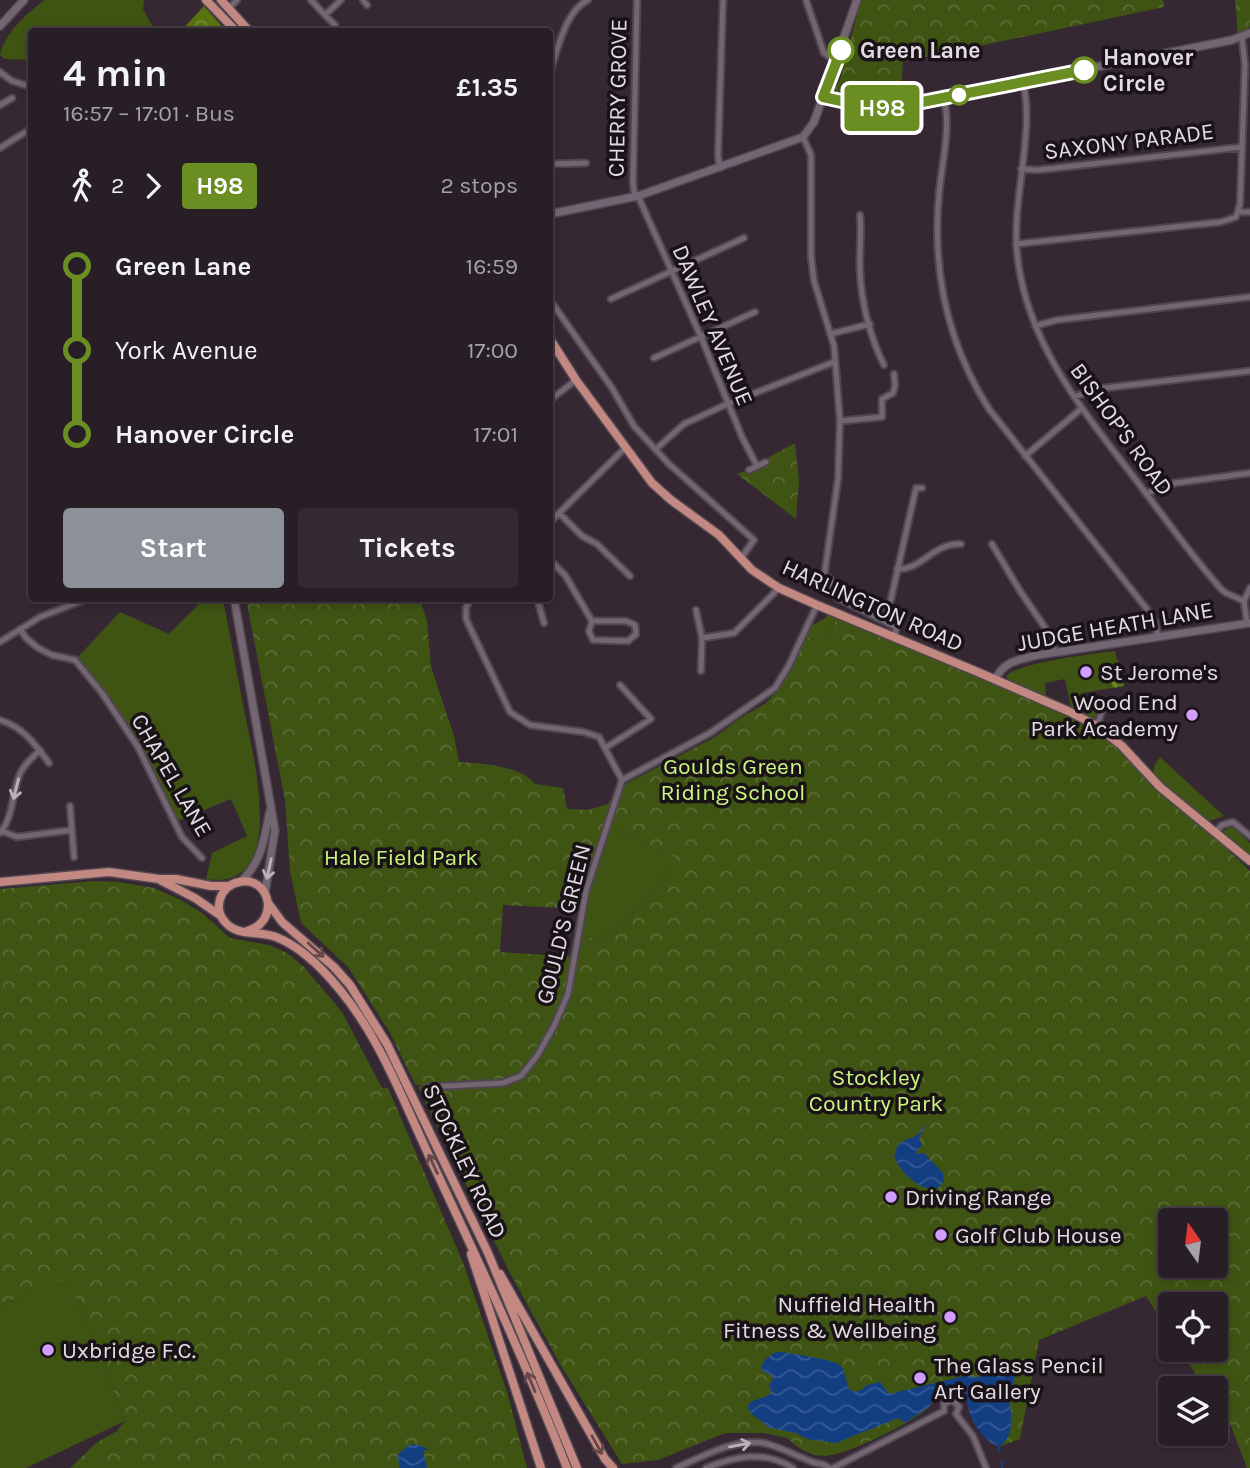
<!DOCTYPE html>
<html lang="en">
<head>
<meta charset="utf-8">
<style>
  body { margin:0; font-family:Karla,sans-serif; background:#342b32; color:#f1f3f6; height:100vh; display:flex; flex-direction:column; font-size:26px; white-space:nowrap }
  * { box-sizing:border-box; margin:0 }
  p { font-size:23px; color:#a5a2a7 }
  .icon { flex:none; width:38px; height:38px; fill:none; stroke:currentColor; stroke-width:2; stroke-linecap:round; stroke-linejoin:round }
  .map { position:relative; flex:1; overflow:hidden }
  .sheet { position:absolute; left:28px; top:28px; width:525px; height:574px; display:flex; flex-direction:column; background:#281e26; border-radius:7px; box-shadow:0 4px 10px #0003,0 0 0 2px #443c43 }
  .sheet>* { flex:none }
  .badge { padding:0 14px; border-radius:5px; font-size:24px; line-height:46px }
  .needle { width:46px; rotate:346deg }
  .controls { position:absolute; left:1158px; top:1208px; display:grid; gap:14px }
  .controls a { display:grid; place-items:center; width:70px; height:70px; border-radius:7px; background:#281e26; box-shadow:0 4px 10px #0003,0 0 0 2px #443c43; font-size:35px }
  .map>.badge { position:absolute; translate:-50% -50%; box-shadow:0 0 0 4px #fff }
  .legs { display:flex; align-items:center; gap:10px; height:77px; padding:0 35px; font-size:23px }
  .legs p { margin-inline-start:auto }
  .head { display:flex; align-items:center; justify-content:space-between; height:119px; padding:0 35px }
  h1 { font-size:38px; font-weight:700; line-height:52px }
  .primary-button { display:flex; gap:14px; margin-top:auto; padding:14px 35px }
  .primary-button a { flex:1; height:80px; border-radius:7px; background:#8c9099; color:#fff; font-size:28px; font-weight:700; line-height:80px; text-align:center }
  .primary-button a+a { background:#342b32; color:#f1f3f6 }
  ul { padding:0 35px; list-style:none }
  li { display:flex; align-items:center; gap:24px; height:84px; font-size:26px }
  li i { display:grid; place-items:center; width:10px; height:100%; margin:0 9px; background:currentColor }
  li i::after { content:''; width:18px; height:18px; margin:-9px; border:5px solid; border-radius:50%; background:#281e26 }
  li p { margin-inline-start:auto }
  li:first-child i { background:linear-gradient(#0000 50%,currentColor 0) }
  li:last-child i { background:linear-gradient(currentColor 50%,#0000 0) }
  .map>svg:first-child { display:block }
  .grass { fill:#3f5413; fill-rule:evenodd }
  .forest { fill:url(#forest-crowns) }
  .park { fill:url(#park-crowns); fill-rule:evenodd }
  .water { fill:url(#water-waves) }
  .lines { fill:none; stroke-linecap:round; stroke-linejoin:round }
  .stream { stroke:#133f82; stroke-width:2 }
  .street-casing { stroke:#50464f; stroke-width:9 }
  .secondary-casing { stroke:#50464f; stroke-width:10 }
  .primary-casing { stroke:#50464f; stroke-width:11 }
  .street { stroke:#736571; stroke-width:5 }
  .secondary { stroke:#736571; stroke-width:7 }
  .primary { stroke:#c28881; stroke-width:8 }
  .oneway { stroke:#bcb2bb }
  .oneway2 { stroke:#654847 }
  .line-1-casing { stroke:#fff; stroke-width:16 }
  .line-1 { stroke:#6b8e23; stroke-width:10 }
  .stop-1-dot { fill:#fff; stroke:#6b8e23; stroke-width:3.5 }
  .poi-dot { fill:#d19dfe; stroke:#191318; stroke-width:2.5 }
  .labels { text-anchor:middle; stroke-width:7; stroke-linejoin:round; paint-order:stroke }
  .stop-label { font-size:23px; font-weight:bold; fill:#e4dce3; stroke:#191318; text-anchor:start }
  .street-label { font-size:23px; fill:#e4dce3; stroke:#191318 }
  .poi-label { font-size:23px; fill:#e4dce3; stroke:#191318; text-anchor:start }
  .park-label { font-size:23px; fill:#cbf67f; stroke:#191318 }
</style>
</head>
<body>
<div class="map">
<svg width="1250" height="1468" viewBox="0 0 1250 1468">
  <defs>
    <pattern id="forest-crowns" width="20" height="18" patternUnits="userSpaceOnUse" patternTransform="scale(1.75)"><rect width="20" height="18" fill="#567310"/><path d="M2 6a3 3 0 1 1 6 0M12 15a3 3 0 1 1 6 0" fill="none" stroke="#768d3e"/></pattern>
    <pattern id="park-crowns" width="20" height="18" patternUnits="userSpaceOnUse" patternTransform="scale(1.75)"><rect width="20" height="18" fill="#3f5413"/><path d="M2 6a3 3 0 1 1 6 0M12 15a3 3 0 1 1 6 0" fill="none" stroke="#5b6c35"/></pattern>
    <pattern id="water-waves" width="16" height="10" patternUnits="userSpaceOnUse" patternTransform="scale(1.75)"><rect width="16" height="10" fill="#133f82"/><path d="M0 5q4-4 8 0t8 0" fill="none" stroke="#355a94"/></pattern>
  </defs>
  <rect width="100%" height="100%" fill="#352833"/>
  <path class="grass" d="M45,0h99l-1,9 12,22 -123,1 -1,28 -26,-1 -5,-4c4,-21 27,-42 45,-55z
    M204,599h19c7,37 14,74 21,111 8,42 47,183 -38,169l6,-26 35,-17 -16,-37 -56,23 -37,-75 -63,-87 45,-48 49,22z
    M825,618l11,2 -5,13 -8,6 -17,-1 7,-13z
    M1115,651l9,35 -42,7 -3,7 10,3 -2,5 6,3 3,-1v6l-4,3 -83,-38 -3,-5c14,-14 86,-22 109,-25zM1065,679l6,28 -25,-11 -1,-13z
    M1160,757l64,59 -17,6 -53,-48v-8z
    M606,825l71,33c-21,32 -42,59 -74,81l-25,-2 4,-28z
    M1231,826l19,17v19l-29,-29z
    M68,1277l57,144 -99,47h-26v-163z"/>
  <path class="forest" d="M204,6l22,25h-45z
    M1118,661l6,25 -11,2 -3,-8 1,-13z"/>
  <path class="park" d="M861,0h302l1,7 -261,55 -3,39 -23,2 -43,-12 7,-15z
    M1235,0h15v27l-12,9z
    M795,443l4,38 -3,38 -59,-45 29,-12 -2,-2z
    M246,599h174l7,22 4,46 23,69 5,26c22,1 62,4 76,22l28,4 4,21 21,1 20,-6 14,-24 -2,7 95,-50 27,-20 24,-14 14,-15 26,-50 17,1 8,-6 5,-13 -11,-2 5,-8 267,116 153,145v597h-3l-25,-65 -6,-4v-11h-12l-24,-39h36v-45h-45v31l-25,-39 -107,44 -19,99 -19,7 -10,-3 -18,-22 -6,-23 -12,-11 -16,4c-3,5 -5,10 -8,14 -14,16 -86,51 -107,51 -17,-1 -25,-8 -37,-18l-23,-5h-39l-67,27 -36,4 -62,-100 -51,-93 -91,-184 5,-1 -8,-2 -26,-53 -41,-64 -47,-44 -11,-52 -5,-71zM606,825l70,33c-20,33 -41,59 -73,81l-25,-2 -4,20 -74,-5 3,-47 79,4zM1171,1220h45v45h-45z
    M96,881l22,1 36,6 27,12 21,13 28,25 39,7 18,8 17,14 38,45 40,76h6l76,177 43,127 20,76h-457l26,-25 21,-12 8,-10 -57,-143 -68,27v-416z"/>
  <path class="water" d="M928,1123l-9,14 3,10 -5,3 -1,4 8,-1 19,20 1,8 -7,8c-18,2 -37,-17 -43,-33l5,-13 17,-7z
    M777,1352c10,0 57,8 63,13 7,7 4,18 11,26h9l7,-6 13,-3 9,12 75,-18c2,0 11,1 13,1 16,-1 23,-19 38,-9l1,4c-2,10 -6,20 -6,30 1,17 5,31 -9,44 -11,0 -23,-15 -28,-25 -7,-14 -3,-24 -18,-34l-16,4 -9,15 -25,17 -7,-5 -62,25 -29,-4 -11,-6 -26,-5 -21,-16 -1,-7c6,-8 16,-5 23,-12l-2,-9 4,-4 -1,-4 -11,-6c1,-9 8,-15 16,-18z
    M416,1444l12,5 -5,2 4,17h-28l-1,-14 11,-9z"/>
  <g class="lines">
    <path class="stream" d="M998,1446l2,6
      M1002,1461v7"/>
    <defs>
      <path id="street" d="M311,0l14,15 16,-15
        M363,0l4,5
        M806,0l18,53 12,8
        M229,8l8,-8
        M325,15l10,10
        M0,72l12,9 20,6
        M550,72c8,-23 15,-61 38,-72
        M1023,82c12,51 -11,115 -6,170 8,89 66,159 119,228 28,37 55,75 85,109l5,4 18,8
        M944,98c7,31 -2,64 -5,96 -7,77 8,149 50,215l161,204 5,10 3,14
        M0,105l12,-7
        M803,137l8,18v101l3,25 20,65 6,75 -2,58 -14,98 6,2 5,17 4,3 57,28 -1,9
        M0,148l32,-20
        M550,164l36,-1
        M720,168l-2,-12 5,-156
        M1021,169l17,1 204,-23
        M638,196l63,141 41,100 15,29
        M635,197l-2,-14 4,-183
        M1238,212h12
        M860,215c2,20 -1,36 0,55 1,32 10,67 24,95
        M1016,244l205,-22 15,-5 4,-13 5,-139 -3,-27
        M611,299l133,-61
        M550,300l62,88 22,38 34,37 86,77 -13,18
        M1035,326l22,-6 193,-23
        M830,334l40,-10
        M654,358l101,-46
        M1074,397l22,-8 154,-18
        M550,400l26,-20
        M840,421l42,-4v-18l11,-6 2,-8 -1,-11
        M656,449l28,-25 43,-20 107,-42
        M1025,456l56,-47
        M749,470l17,-8
        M1146,494l22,-10 82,-11
        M559,513l23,23 15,8 33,32
        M550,522l75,-74
        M992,544l28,47 30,44 5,17
        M550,560l15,15 27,46 -3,10 4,9 35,1 8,-7 -1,-9 -9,-4h-34
        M897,569c24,2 37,-27 64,-25
        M472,598l-6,9v12l44,93 20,13 54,7 15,5 23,43
        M537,598l7,25
        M696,610l6,28
        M883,620l8,-21 25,-111h6
        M1247,623l-3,-22 6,-13
        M20,629l6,9 12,10 14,7 23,5 27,33 36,54 44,90 20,21
        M0,642l40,-25 49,-19
        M701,671l1,-33 32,-5 45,-45
        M1093,700l9,11 -5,15
        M0,720c23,7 35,24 49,43
        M605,748l46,-29 -31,-34
        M70,806l4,51
        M2,831l15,6 55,-7
        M1215,832l7,-7 11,-3 17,14
        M0,833c13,-15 12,-38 19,-57 4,-11 13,-18 21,-26
        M427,1087l76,-4 18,-7 16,-20 17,-30 14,-32 18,-103 36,-111 88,-47 65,-45 14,-23 28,-60
        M944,1411v-7l9,-4 6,7 -3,7
        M956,1414l17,22 13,32
        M676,1468c25,-11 59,-30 88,-25 16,4 31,12 46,18 7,4 12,1 19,7
        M706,1468c30,-12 58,-18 87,0
        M833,1468l111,-57"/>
      <path id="secondary" d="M0,26l24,-26
        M823,97l45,10 22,1 342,-68 18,-7
        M550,214l88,-18 165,-59 11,-15 43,-122
        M234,598l41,232 -10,63
        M995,680c8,-19 24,-20 43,-25l212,-32
        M240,882c22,-19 24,-44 30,-71"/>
      <path id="primary" d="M206,0l31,32
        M221,0l29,32
        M550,339l26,41 76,103 19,17 48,35 33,35 27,18 38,17 156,65 95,41 29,15 25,20 38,41 90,74
        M160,880l35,18 26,18
        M0,882l109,-10 50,7h17l35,7h19
        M269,904l13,18 52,45 16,18 37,59 101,209 89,215
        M247,931c34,-9 23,-56 -8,-49 -19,4 -27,27 -13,41 11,13 34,8 50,14 26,10 47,32 64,53 40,48 64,112 90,168 48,102 96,205 137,310
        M471,1254l70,214
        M500,1274l105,185 8,9"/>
    </defs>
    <use href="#street" class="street-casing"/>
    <use href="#secondary" class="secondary-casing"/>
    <use href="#primary" class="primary-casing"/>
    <use href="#street" class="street"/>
    <use href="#secondary" class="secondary"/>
    <use href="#primary" class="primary"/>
  </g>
  <defs><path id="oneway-shaft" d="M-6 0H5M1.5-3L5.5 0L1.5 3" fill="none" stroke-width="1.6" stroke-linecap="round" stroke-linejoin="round" transform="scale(1.75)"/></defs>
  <g class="oneway">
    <use href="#oneway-shaft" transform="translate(16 789) rotate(104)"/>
    <use href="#oneway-shaft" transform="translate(269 869) rotate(102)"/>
    <use href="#oneway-shaft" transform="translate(740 1445) rotate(-10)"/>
  </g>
  <g class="oneway2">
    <use href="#oneway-shaft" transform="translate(316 950) rotate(42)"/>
    <use href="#oneway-shaft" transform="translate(433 1164) rotate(-115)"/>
    <use href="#oneway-shaft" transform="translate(531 1382) rotate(-113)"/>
    <use href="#oneway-shaft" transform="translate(597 1445) rotate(61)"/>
  </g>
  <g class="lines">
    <defs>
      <path id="line-1" d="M841,50l-18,47 51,11 28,-2 182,-36"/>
    </defs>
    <use href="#line-1" class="line-1-casing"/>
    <use href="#line-1" class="line-1"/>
  </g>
  <g class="stop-1-dot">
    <circle cx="841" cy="50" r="12"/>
    <circle cx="1084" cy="70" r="12"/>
    <circle cx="959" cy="95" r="9"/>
  </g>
  <g class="poi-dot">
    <circle cx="1086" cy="672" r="7"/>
    <circle cx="1192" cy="715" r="7"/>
    <circle cx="891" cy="1197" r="7"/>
    <circle cx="941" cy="1235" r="7"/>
    <circle cx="950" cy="1317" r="7"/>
    <circle cx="48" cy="1350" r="7"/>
    <circle cx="920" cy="1378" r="7"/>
  </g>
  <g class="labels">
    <g class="stop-label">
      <text x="860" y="58">Green Lane</text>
      <text x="1103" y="65">Hanover<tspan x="1103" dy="26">Circle</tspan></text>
    </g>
    <g class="street-label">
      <text transform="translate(617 98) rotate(-89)" y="8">CHERRY GROVE</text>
      <text transform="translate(1129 141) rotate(-7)" y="8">SAXONY PARADE</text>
      <text transform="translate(713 325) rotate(67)" y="8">DAWLEY AVENUE</text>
      <text transform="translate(1122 429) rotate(54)" y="8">BISHOP'S ROAD</text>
      <text transform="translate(873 605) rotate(24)" y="8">HARLINGTON ROAD</text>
      <text transform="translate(1115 626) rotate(-10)" y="8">JUDGE HEATH LANE</text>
      <text transform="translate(172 775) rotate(60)" y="8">CHAPEL LANE</text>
      <text transform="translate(563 924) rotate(-76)" y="8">GOULD'S GREEN</text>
      <text transform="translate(465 1161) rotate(65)" y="8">STOCKLEY ROAD</text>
    </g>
    <g class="poi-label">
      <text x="1100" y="680">St Jerome's</text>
      <text x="1178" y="710" text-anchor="end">Wood End<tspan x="1178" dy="26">Park Academy</tspan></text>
      <text x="905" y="1205">Driving Range</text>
      <text x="955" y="1243">Golf Club House</text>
      <text x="936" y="1312" text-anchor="end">Nuffield Health<tspan x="936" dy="26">Fitness &amp; Wellbeing</tspan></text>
      <text x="62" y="1358">Uxbridge F.C.</text>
      <text x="934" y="1373">The Glass Pencil<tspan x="934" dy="26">Art Gallery</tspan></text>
    </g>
    <g class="park-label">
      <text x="733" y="774">Goulds Green<tspan x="733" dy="26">Riding School</tspan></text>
      <text x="401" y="865">Hale Field Park</text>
      <text x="876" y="1085">Stockley<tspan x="876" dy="26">Country Park</tspan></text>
    </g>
  </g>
</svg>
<div class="controls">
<a><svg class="needle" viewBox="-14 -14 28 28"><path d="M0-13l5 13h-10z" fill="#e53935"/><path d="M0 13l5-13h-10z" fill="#a5a2a7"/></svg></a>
<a><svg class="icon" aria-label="locate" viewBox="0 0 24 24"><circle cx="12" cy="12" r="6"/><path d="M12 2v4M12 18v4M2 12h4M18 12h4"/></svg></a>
<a><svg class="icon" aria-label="layers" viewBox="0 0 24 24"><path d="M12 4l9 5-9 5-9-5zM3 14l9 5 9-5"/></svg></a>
</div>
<b class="badge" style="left:882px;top:108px;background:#6b8e23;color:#fff">H98</b>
<section class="sheet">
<div class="head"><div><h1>4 min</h1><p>16:57 – 17:01 · Bus</p></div><b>£1.35</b></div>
<div class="legs"><svg class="icon" aria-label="walk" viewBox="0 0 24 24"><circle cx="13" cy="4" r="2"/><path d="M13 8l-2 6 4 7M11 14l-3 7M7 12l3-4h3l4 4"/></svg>2<svg class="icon" aria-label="forward" viewBox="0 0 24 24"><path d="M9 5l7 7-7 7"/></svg><b class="badge" style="background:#6b8e23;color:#fff">H98</b><p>2 stops</p></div>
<ul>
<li><i style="color:#6b8e23"></i><b>Green Lane</b><p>16:59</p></li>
<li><i style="color:#6b8e23"></i><span>York Avenue</span><p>17:00</p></li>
<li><i style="color:#6b8e23"></i><b>Hanover Circle</b><p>17:01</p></li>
</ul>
<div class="primary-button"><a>Start</a><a>Tickets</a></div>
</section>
</div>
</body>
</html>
